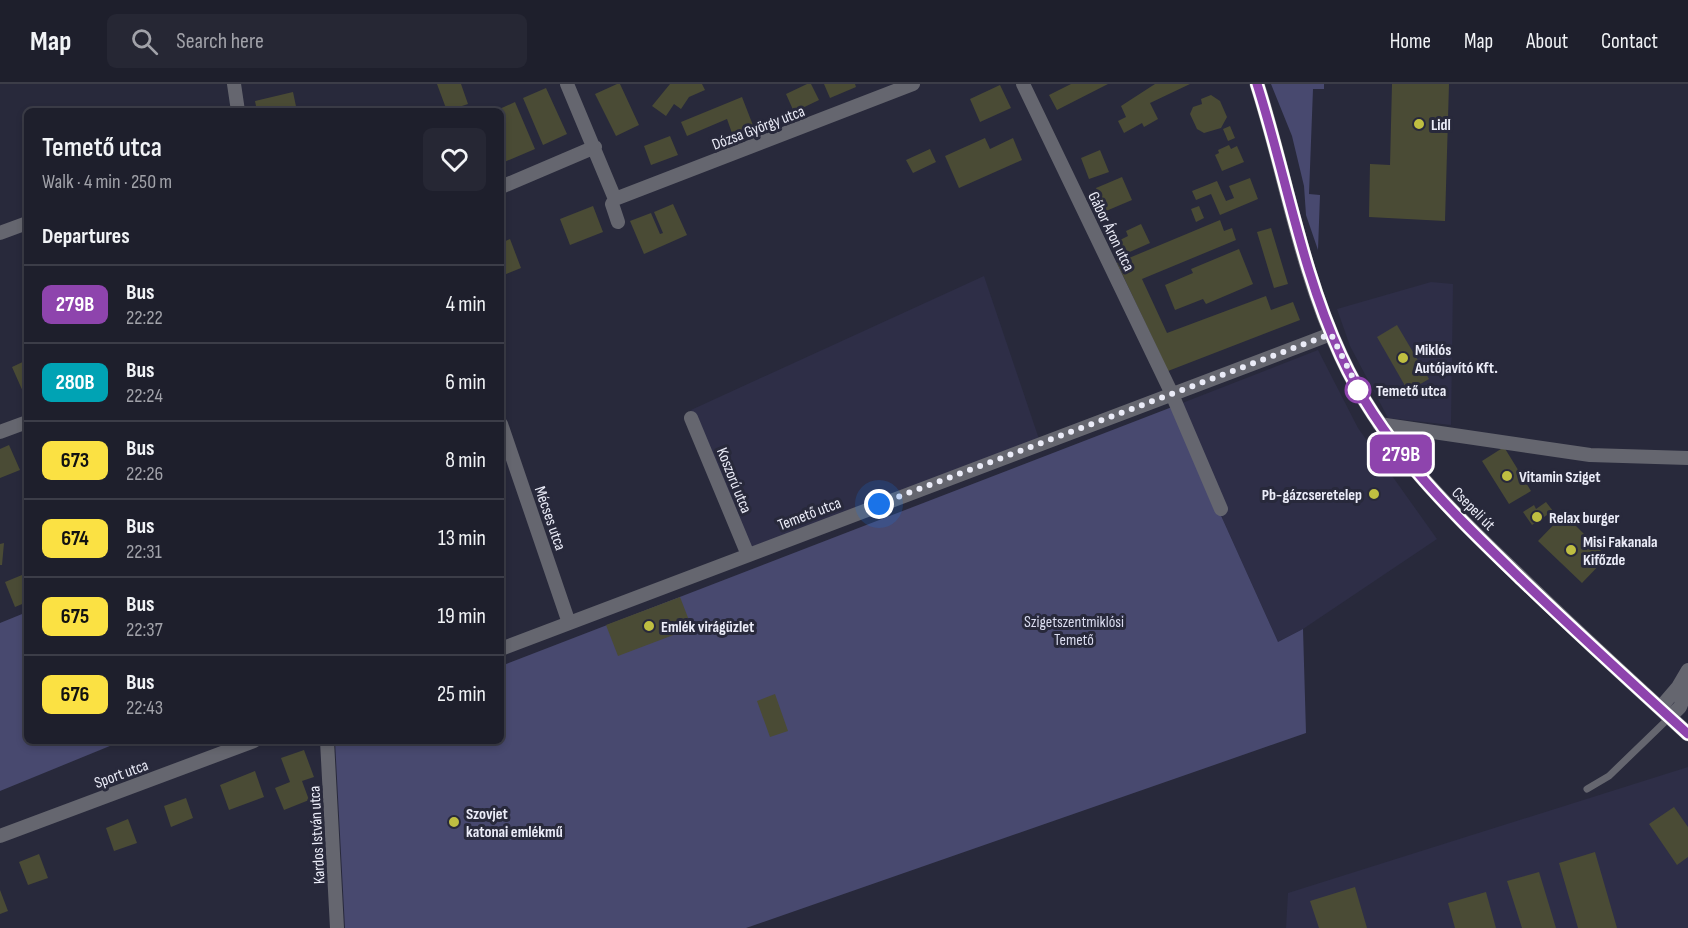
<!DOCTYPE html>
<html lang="en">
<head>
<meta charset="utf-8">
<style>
  body { margin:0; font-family:"Sofia Sans Condensed",sans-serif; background:#262734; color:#f1f3f6; height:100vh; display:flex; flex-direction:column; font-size:22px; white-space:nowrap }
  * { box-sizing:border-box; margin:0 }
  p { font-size:20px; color:#a1a2a9 }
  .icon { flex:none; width:33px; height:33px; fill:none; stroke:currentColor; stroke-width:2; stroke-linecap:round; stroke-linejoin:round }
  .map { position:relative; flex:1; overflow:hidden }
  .drawer { position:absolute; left:24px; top:24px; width:480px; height:636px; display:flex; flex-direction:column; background:#1e1f2c; border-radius:9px; box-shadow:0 3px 9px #0003,0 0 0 2px #3c3d48 }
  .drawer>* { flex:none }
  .badge { padding:0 12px; border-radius:9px; font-size:21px; line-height:39px }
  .you { position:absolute; width:30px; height:30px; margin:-15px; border:4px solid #fff; border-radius:50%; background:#1a73e8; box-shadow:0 0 0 9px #1a73e833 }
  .map>.badge { position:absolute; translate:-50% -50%; box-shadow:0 0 0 3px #fff }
  h2 { padding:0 18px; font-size:22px; line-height:54px }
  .round { display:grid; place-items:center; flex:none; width:63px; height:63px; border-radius:9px; background:#262734 }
  .head { display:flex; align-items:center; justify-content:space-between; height:102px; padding:0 18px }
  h1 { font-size:28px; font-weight:600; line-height:45px }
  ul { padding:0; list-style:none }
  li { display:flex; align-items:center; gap:18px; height:78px; padding:0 18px; border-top:2px solid #3c3d48 }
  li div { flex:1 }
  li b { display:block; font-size:22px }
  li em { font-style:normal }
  li .badge { min-width:66px; font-weight:700; text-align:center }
  header { display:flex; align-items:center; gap:36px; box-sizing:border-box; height:84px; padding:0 30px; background:#1e1f2c; border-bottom:2px solid #3c3d48 }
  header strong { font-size:28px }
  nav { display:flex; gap:33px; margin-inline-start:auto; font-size:21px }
  .search { width:420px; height:54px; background:#262734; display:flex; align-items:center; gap:15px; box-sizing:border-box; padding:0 21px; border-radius:9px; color:#a1a2a9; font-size:22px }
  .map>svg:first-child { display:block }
  .built { fill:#2e2e47 }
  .green { fill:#48496f }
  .building { fill:#4a4b35 }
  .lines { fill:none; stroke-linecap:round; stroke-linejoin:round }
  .service { stroke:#65666f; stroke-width:7 }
  .minor { stroke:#65666f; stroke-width:14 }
  .tertiary { stroke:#65666f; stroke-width:15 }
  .line-casing { stroke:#fff; stroke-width:14 }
  .line { stroke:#8e44ad; stroke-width:9 }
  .walk { stroke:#ebecf8; stroke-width:6; stroke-dasharray:0 10.8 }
  .poi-dot { fill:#bfbe41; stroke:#28293b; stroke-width:2 }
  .stop-dot { fill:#fff; stroke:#8e44ad; stroke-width:3 }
  .labels { text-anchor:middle; stroke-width:6; stroke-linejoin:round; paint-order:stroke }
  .poi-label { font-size:16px; font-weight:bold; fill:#ebecf8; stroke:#28293b; text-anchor:start }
  .street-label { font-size:16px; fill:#ebecf8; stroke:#28293b }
  .stop-label { font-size:16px; font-weight:bold; fill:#ebecf8; stroke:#28293b; text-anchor:start }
  .park-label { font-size:16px; fill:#dbddf0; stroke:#28293b }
</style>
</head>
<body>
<header>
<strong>Map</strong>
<div class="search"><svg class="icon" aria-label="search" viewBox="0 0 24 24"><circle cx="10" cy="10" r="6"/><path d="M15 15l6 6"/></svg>Search here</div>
<nav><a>Home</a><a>Map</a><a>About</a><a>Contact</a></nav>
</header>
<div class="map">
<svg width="1688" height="844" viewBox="0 0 1688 844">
  <rect width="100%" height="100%" fill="#28293b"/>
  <path class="built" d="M984,192l56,166 -289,111 -60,-143z
    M1431,198l22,2 -2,141 -63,-7 -38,-72 -13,-37z
    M1318,266l40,78 79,111 -134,90 -25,13 -106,-235z
    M1688,683v161h-402l2,-35z"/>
  <path class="green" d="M1271,0h53v5h-11l-4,105 11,1 -2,55 -12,-35 -2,-29 -12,-50z
    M1172,323l106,235 25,-13 3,104 -560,195h-401l-10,-187h166v-75z
    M27,528v129h95l-122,50v-168z"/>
  <path class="building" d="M437,0h24l7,20 -21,7z
    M617,0h3l19,41 -23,11 -21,-42z
    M670,0h32l3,6 -16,7 -8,12 -7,-5 -8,12 -14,-10z
    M807,0h4l8,16 -25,12 -8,-18z
    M824,0h31l1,3 -26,11z
    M1071,0h37l-51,26 -8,-15z
    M1155,0h35l-40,19 8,16 -14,8 -2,-4 -18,10 -6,-12 8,-4 -5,-11z
    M1392,0h57l-4,137 -76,-4 1,-53 20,1z
    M1000,1l11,23 -31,14 -10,-23z
    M546,4l21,46 -24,11 -20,-47z
    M293,8l4,19h-40l-2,-10z
    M1211,11l9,6 7,16 -6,11 -17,5 -7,-4 -7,-15 3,-7 9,-3 -1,-5z
    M742,13l12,31 -21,8 -6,-17 -40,17 -6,-14z
    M515,18l20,47 -33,14 -1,-52h-6z
    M1230,42l5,12 -7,3 -5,-12z
    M670,52l8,19 -27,10 -7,-19z
    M985,54l5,11 23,-11 9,22 -63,28 -14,-32z
    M1229,61l2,4 6,-3 7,16 -22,9 -7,-16 4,-2 -1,-3z
    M930,65l6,13 -23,11 -7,-13z
    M1100,66l9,22 -20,7 -8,-21z
    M1122,93l10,23 -26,11 -10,-23z
    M1250,94l8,21 -38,16 -9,-21 -15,6 -4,-9 25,-10 9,20 8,-3 -5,-12z
    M673,120l14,31 -43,19 -14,-33 21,-8 9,21 3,-1 -9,-21z
    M593,122l10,26 -33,13 -10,-26z
    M1199,122l5,12 -8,4 -5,-13z
    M1220,136l4,11 8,-3 4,12 -94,39 25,54 99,-37 5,14 22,-8 7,18 -132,51 -51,-108z
    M1141,140l9,19 -25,11 -7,-13 10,-5 -2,-5z
    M1271,144l17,56 -14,4 -17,-56z
    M510,155l11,29 -20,8v-33z
    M1239,165l14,35 -47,20 -3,-5 -28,11 -10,-25 28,-12 -2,-4z
    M1397,241l32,54 -21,12 -31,-54z
    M27,276v33l-3,1 -12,-27z
    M9,361l11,25 -20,8v-29z
    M1504,363l27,44 -22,13 -27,-43z
    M1546,418l7,9 -21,14 -9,-13 11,-7 2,4z
    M1564,430l43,43 -25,26 -44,-42z
    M4,459l-2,22h-2v-21z
    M22,491l5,13v14l-12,5 -10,-25z
    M680,513l12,31 -74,28 -12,-31z
    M775,610l13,37 -18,6 -13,-36z
    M304,666l10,27 -12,4 7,19 -25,10 -9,-22 15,-6 -9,-24z
    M255,687l9,26 -35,13 -9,-25z
    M186,714l7,20 -22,9 -7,-21z
    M1674,723l14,20v30l-11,8 -28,-41z
    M128,735l9,24 -23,8 -8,-23z
    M1595,768l22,76h-39l-19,-65z
    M39,770l9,24 -20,7 -9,-23z
    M1539,788l17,56h-34l-15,-47z
    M1355,803l12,41h-48l-9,-27z
    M0,806l8,21 -8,3z
    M1486,808l10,36h-41l-7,-25z"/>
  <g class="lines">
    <path class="service" d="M1587,705l22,-13 61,-59"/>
    <path class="minor" d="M234,0l4,27
      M567,0l48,115 -3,5 6,18
      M1023,0l148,308 50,117
      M501,103l94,-40
      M615,115l298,-115
      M0,149l27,-10
      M691,334l57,137
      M501,340l68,199
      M1379,340l211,31 98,3
      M0,348l27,-10
      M501,565l830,-315
      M1660,624l18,-21 10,-17
      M1670,633l10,-10 8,-20
      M327,657l10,187
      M0,752l254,-95"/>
    <path class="tertiary" d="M1257,0c29,91 43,185 84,272 40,88 109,154 178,220 55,54 112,106 169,158"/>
  </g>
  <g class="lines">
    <defs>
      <path id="line" d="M1257,0c29,91 44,185 84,272 41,90 111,156 181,224 54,52 110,103 166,154"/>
    </defs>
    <use href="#line" class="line-casing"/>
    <use href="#line" class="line"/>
    <path class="walk" d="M879,420l452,-170 31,62 -4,-6"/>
  </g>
  <g class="poi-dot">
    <circle cx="1419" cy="40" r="6"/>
    <circle cx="1403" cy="274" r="6"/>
    <circle cx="1507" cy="392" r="6"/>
    <circle cx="1374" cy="410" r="6"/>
    <circle cx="1537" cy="433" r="6"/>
    <circle cx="1571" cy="466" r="6"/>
    <circle cx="649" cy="542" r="6"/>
    <circle cx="454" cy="738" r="6"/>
  </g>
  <circle class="stop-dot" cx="1358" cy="306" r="12"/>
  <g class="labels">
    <g class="poi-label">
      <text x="1431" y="46">Lidl</text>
      <text x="1415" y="271">Miklós<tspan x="1415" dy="18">Autójavító Kft.</tspan></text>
      <text x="1519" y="398">Vitamin Sziget</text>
      <text x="1362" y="416" text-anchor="end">Pb-gázcseretelep</text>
      <text x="1549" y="439">Relax burger</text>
      <text x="1583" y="463">Misi Fakanala<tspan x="1583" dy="18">Kifőzde</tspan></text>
      <text x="661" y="548">Emlék virágüzlet</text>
      <text x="466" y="735">Szovjet<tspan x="466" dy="18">katonai emlékmű</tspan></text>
    </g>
    <g class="street-label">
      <text transform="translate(758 43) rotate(-21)" y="6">Dózsa György utca</text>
      <text transform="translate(1112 147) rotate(64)" y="6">Gábor Áron utca</text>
      <text transform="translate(735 396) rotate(68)" y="6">Koszorú utca</text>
      <text transform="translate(1474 424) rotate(45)" y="6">Csepeli út</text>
      <text transform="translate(809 429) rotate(-21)" y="6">Temető utca</text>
      <text transform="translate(551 434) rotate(71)" y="6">Mécses utca</text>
      <text transform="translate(121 689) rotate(-20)" y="6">Sport utca</text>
      <text transform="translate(316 751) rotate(-93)" y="6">Kardos István utca</text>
    </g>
    <g class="stop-label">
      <text x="1376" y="312">Temető utca</text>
    </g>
    <g class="park-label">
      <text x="1074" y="543">Szigetszentmiklósi<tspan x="1074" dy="18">Temető</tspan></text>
    </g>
  </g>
</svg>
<div class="you" style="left:879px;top:420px"></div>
<b class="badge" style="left:1401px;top:370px;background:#8e44ad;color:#fff">279B</b>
<section class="drawer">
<div class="head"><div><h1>Temető utca</h1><p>Walk · 4 min · 250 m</p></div><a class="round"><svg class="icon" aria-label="heart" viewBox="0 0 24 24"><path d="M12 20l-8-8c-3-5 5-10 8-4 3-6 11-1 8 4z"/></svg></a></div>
<h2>Departures</h2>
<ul>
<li><span class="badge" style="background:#8e44ad;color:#fff">279B</span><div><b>Bus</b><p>22:22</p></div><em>4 min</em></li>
<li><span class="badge" style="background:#00a3b4;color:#fff">280B</span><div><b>Bus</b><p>22:24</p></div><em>6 min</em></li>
<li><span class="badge" style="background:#fbe143;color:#111">673</span><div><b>Bus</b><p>22:26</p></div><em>8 min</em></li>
<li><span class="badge" style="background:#fbe143;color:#111">674</span><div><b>Bus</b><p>22:31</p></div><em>13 min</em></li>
<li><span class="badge" style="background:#fbe143;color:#111">675</span><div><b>Bus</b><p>22:37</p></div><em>19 min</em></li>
<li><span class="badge" style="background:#fbe143;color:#111">676</span><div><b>Bus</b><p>22:43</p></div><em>25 min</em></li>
</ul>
</section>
</div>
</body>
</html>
